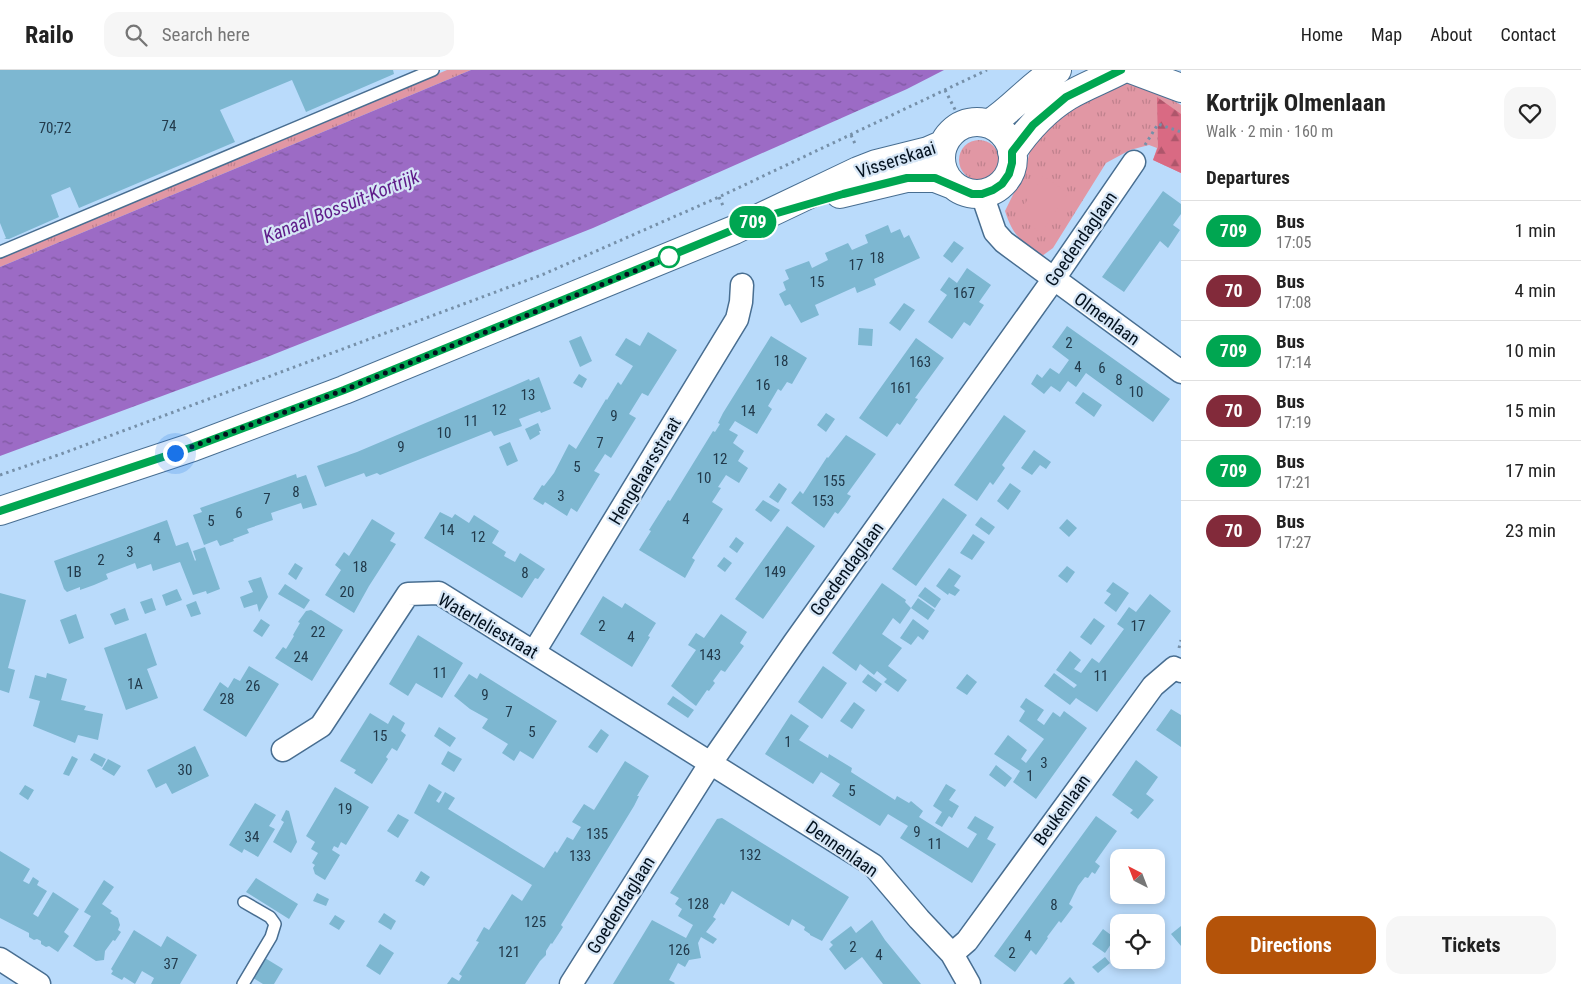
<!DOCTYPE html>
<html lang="en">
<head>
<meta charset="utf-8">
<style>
  body { margin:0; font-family:"Roboto Condensed",sans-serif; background:#f6f6f6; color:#222; height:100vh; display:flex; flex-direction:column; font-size:19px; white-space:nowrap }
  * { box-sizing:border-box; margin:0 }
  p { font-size:16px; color:#767676 }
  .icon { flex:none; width:28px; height:28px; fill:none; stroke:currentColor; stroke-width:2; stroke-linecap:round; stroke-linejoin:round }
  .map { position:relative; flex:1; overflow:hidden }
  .sheet { display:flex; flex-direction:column; background:#fff; width:400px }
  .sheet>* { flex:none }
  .badge { padding:0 10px; border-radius:16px; font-size:18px; line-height:32px }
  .needle { width:32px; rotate:318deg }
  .tools { position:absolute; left:1110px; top:779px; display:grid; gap:10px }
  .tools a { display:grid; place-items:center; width:55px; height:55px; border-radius:10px; background:#fff; box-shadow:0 2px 8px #0003; font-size:25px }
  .you { position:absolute; width:25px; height:25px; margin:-12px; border:4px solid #fff; border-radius:50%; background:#1a73e8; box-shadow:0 0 0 8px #1a73e833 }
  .map>.badge { position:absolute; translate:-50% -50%; box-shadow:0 0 0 2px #fff }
  h2 { padding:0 25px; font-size:19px; line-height:45px }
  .round { display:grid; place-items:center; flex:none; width:52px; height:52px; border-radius:15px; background:#f6f6f6 }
  .headline { display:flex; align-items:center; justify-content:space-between; height:85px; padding:0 25px }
  h1 { font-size:24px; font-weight:700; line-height:38px }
  .action { display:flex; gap:10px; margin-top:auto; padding:10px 25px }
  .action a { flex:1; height:58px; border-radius:15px; background:#b45309; color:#fff; font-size:20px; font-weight:700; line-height:58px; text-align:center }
  .action a+a { background:#f6f6f6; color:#222 }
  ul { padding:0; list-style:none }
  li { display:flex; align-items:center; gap:15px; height:60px; padding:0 25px; border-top:1px solid #e0e0e0 }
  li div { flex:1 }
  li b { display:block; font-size:19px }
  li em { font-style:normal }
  li .badge { min-width:55px; font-weight:700; text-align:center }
  header { display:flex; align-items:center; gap:30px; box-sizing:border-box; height:70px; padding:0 25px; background:#fff; border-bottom:1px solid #e0e0e0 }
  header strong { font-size:24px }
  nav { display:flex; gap:28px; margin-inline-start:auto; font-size:18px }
  .search { width:350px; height:45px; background:#f6f6f6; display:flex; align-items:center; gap:12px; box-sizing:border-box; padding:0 18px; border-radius:15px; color:#767676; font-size:19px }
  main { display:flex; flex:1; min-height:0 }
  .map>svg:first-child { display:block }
  .grass { fill:url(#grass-tufts) }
  .forest { fill:url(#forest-firs) }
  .garden { fill:#e197a4 }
  .water { fill:url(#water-ripples) }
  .building { fill:#7db7d1 }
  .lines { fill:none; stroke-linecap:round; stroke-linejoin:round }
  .service-casing { stroke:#486e91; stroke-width:14 }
  .minor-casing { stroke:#486e91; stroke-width:25 }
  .tertiary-casing { stroke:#486e91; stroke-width:30 }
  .motorway-casing { stroke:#486e91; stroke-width:30 }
  .path { stroke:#7690a9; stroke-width:3; stroke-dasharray:2.5 4; stroke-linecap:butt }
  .service { stroke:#fff; stroke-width:11 }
  .minor { stroke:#fff; stroke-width:22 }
  .tertiary { stroke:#fff; stroke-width:28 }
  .motorway { stroke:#fff; stroke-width:28 }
  .line-casing { stroke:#fff; stroke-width:11 }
  .line { stroke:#00a651; stroke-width:8 }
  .walk { stroke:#03111e; stroke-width:5; stroke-dasharray:0 9 }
  .stop-dot { fill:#fff; stroke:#00a651; stroke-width:2.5 }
  .labels { text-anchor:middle; stroke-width:4.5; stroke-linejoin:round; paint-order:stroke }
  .number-label { font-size:15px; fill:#223a4b }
  .street-label { font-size:18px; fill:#03111e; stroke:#d6e6f6 }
  .water-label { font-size:19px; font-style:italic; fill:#5e1b89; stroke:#d6e6f6 }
</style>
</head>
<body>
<header>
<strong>Railo</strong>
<div class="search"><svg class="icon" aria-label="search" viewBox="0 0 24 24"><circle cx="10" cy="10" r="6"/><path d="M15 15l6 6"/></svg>Search here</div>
<nav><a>Home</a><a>Map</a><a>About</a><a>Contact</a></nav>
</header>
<main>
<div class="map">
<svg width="1181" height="914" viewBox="0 0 1181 914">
  <defs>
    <pattern id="grass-tufts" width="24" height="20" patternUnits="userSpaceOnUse" patternTransform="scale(1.25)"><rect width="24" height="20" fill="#e197a4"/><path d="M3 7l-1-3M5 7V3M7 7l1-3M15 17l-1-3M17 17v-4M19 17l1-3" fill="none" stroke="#bf818d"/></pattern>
    <pattern id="forest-firs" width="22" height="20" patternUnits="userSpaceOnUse" patternTransform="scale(1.25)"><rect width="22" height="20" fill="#d96a83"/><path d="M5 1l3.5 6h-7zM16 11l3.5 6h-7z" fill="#ae566b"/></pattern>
    <pattern id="water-ripples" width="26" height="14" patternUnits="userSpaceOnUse" patternTransform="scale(1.25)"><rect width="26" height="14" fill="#9c6bc5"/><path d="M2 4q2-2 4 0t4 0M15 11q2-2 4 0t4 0" fill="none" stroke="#7d579f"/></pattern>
  </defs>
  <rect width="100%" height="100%" fill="#badbfb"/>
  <path class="grass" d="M447,0h24l-471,197v-10z
    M1130,12l29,10 22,13v68l-28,-13 4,-12 -8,-3 -19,5 -24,13 -53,85 -11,8c-21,-15 -29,-20 -37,-45l21,-43 4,-18 19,-30 64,-34z
    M959 90a20 20 0 1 1 40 0a20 20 0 1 1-40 0Z"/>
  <path class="forest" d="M1157,27l24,17v59l-28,-13 5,-13z"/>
  <path class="garden" d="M1043,106l25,17 -27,40 -24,-17z"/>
  <path class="water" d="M471,0h473l-37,19 -314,139 -331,131 -262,97v-189z"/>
  <path class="building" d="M0,0h393l1,4 -88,38 -14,-32 -72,30 15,32 -156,66 -9,-21 -19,8 8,22 -50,22h-5l2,-1 -6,-15z
    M1163,121l18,13v10l-8,11 7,5 -12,18 -8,-7 -36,51 -22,-15z
    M888,155l3,8 9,-4 4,9 5,-3 11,23 -46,21 2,6 -19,8 -2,-6 -40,18 4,10 -18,8 -11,-19 -5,2 -6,-12 7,-4 -3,-8 6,-3 -4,-9 24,-9 3,7 16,-8 -3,-7 23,-10 4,7 16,-7 -3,-8z
    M954,171l10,7 -12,15 -9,-7z
    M967,198l24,17 -12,17 5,3 -14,21 -6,-4 -12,17 -24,-17 19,-27 -7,-5 9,-13 8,6z
    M904,233l11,7 -15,21 -11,-8z
    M1067,256l103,73 -17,23 -67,-49 -10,14 -8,-6 -8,11 -9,-6 -7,8 -13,-10 6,-10 5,4 8,-10 9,6 10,-14 -17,-13z
    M859,258l14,1 -1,17 -14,-1z
    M648,262l29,18 -29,46 -6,-3 -13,21 7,4 -25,40 -6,-4 -11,17 6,3 -23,38 -6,-4 -4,8 -22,-14 -2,3 -10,-6 9,-14 2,1 10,-13 15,-29 7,5 30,-50 1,1 11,-18 3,3 12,-19 -18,-11 11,-17 14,8z
    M581,266l11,25 -12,6 -11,-26z
    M771,266l36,22 -15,26 -5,-2 -6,9 -3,-2 -10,17 4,3 -15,25 -22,-13 -6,9 9,5 -5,8 11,8 -6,10 10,7 -9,15 -13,-8 -8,12 3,1 -9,14 11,7 -31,49 3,2 -10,18 -46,-28 12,-19 -2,-1 19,-30 2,1 43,-70 2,1 5,-8 -2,-1 5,-10z
    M916,268l28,20 -29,40 3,1 -18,26 -3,-2 -10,14 -28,-19z
    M579,304l8,5 -5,9 -9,-5z
    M539,307l12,32 -10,4 -1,-2 -21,8 3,7 -28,10 -3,-5 -111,44 -3,-2 -11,4 -2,-4 -39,14 -8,-21 40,-14 149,-63 23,-10 1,2z
    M1083,322l19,13 -8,12 -19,-14z
    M826,343l9,6 -9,13 -9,-7z
    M1004,345l22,16 -24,34 3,3 -12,17 -3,-3 -13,19 -23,-16z
    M538,353l3,8h-2l1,3 -10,6 -5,-11z
    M846,365l30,19 -29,40 4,2 -6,9 -7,9 -3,-2 -11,16 -33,-25 9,-12 3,3 24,-37 1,1z
    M510,372l8,19 -11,5 -8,-19z
    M1034,380l17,12 -5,7 -6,-4 -8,10 -11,-7z
    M296,404l1,4 9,-3 11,30 -14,4 -2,-6 -30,10 2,7 -26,9 2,4 -16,6 1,2 -14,5 -3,-6 -13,5 -11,-30 9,-3 -2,-4z
    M779,413l8,6 -9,14 -9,-6z
    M1010,413l11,8 -13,19 -11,-9z
    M943,428l24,17 -51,71 -24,-17z
    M763,430l17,10 -9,12 -16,-12z
    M440,442l12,6 3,-4 14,9 5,-8 25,16 -7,12 14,9 -2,4 11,6 5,-9 25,16 -7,10 -3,-1 -13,20 -98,-60z
    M981,447l14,10 -6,8 -14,-10z
    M372,449l23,14 -5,8 6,3 -27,42 -15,27 -29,-18 16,-25 -6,-5 9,-13 5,4z
    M1067,449l10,9 -8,9 -10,-9z
    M167,450l9,26 12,-4 7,19 1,-1 -3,-9 12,-4 15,42 -13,5 -1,-3 -13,4 -13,-33 -27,9 -2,-7 -14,5 -2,-6 -29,11 2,5 -14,6 -14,5v-3l-13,5 -3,-3 -10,-28z
    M787,456l28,20 -52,73 -28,-20z
    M973,464l12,8 -13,18 -12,-7z
    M736,467l8,6 -7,10 -8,-6z
    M724,487l8,6 -7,9 -8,-6z
    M295,493l8,5 -7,12 -8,-6z
    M1067,496l8,6 -8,11 -9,-7z
    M949,498l12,8 -7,10 6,4 -5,6 -6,-3 -1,2 -12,-9z
    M261,507l7,20 -9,15 -2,-8 -13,4 -4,-11 13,-5 -5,-11z
    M1113,512l16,11 -13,19 -12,-9 7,-9 -5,-3z
    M882,513l24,17 -1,2 6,6 7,-10 17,12 -7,10 -17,-12 -11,16 -7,-6 -11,16 20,14 -14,18 19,14 -9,12 -14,-10 3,-3 -10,-8 -3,4 -14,-11 -4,7 -24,-18z
    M285,514l25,16 -6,9 -26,-15z
    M925,517l16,12 -6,9 -17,-12z
    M177,519l5,11 -16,6 -4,-11z
    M0,523l26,7 -18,68 7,2 -6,23 -9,-3z
    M1150,524l21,17 -74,101 -21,-14 -6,7 -26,-19 10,-13 20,15 3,-3 -21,-15 14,-19 11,9 -7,9 7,4 11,-15 7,5 25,-34 -7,-5 12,-17 7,5z
    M603,526l19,12 3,-5 31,20 -8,13 2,1 -18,30 -52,-33z
    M152,528l4,12 -11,4 -5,-12z
    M196,531l5,13 -10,3 -5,-12z
    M125,538l4,12 -14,5 -5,-11z
    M311,540l32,20 -31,51 -37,-23 8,-11 3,2 8,-13 -1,-1 7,-12 -2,-1 8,-11z
    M76,544l8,24 -15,6 -9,-24z
    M721,544l26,18 -7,11 4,3 -19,26 -4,-2 -8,11 2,2 -6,8 -2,-1 -11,16 -25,-20 25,-36 -8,-5 8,-12 8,5z
    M1094,548l11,8 -14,19 -11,-8z
    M261,549l9,6 -8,12 -9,-6z
    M913,549l16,12 -6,9 -5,-4 -7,9 -11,-7z
    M146,563l11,32 -10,4 11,29 -32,12 -22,-62z
    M418,565l45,28 -21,35 -26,-15 -8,13 -19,-12z
    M249,596l30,18 -33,53 -43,-27 17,-28 8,6 6,-10 6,3z
    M823,596l24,17 -25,36 -24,-17z
    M47,603l20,6 -6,21 25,6 -2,4 19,4 -5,26 -20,-5 -3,8 -42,-17 7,-25 -11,-3 6,-23 11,3z
    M480,603l77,48 -24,38 -13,-8 -6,10 -12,-8 6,-9 -26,-16 6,-9 -18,-10 -16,-13 15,-22 8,5z
    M868,604l14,10 -6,8 -14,-10z
    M967,604l10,8 -10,13 -11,-7z
    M673,626l21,14 -6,8 -21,-14z
    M1026,628l18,12 -7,10 7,5 9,-13 7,5 4,-6 23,17 -51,71 -23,-17 7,-11 -26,-17 14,-19 19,15 -6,9 5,4 18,-24 -25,-18 6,-10 -5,-4z
    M854,632l11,8 -13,19 -12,-8z
    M1171,639l10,6v32l-25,-17z
    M370,643l18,11 5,-9 12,8 -4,8 5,4 -9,16 -5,-3 -6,9 2,2 -16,25 -18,-11 2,-3 -16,-9z
    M791,644l18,12 -10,14 29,18 1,-4 23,14 -1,4 44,28 2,-4 12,7 2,-2 12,10 -4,6 49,31 9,-14 -10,-6 8,-12 19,11 -7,12 9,5 -24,39 -72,-45 8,-12 -20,-12 -8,12 -48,-30 8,-12 -19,-12 -8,12 -48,-30z
    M439,657l17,11 -6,9 -16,-11z
    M601,659l8,6 -12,18 -9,-6z
    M195,676l14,30 -37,18 -6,-11 -10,5 -9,-18z
    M448,681l14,8 -8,13 -13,-8z
    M94,683l12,6 -4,8 -12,-7z
    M72,686l6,3 -9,17 -6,-2z
    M108,689l13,7 -7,10 -12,-7z
    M1136,690l22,17 -12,17 8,6 -16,19 -8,-6 3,-3 -21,-15z
    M625,691l24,15 -12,20h2l-5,10 -73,119 2,2 -11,17 -1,-1 -5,8v4l-6,6 -15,23h-78l5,-7 7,4 3,-5 -3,-2 20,-32 -3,-1 8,-14 5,3 23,-36 10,7 10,-16 -118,-72 15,-29 13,8 -6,9 3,2 6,-11 10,6 -7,11 96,59 11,-17 2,2 10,-16 6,3 8,-13 -9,-5 12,-18 10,6z
    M996,695l16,13 -7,9 -16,-12z
    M946,714l10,6 -7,10 10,6 -7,12 -3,-2 -7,11 -7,-4 7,-11 -9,-6z
    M25,715l9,5 -6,10 -9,-6z
    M335,717l34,20 -23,38 -5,-3 -3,6 -4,-2 -2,4 8,5 -15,25 -10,-6 -2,-6 2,-3 -3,-2 6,-10 -7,-4 4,-7 -9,-6z
    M255,733l21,12 -7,11 6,3 -17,28 -14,-8 -2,4 -13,-8z
    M286,740l3,1 8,31 -6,11 -18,-11 11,-20 -3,-2z
    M398,744l11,6 -11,18 -11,-7z
    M1096,746l21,15 -22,31 5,4 -5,8 -3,-2 -4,6 -3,-1 -7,9 -9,18 4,3 -12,16 -2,-2 -12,16 1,1 -12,17 -5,-5 -16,22 -21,-16z
    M722,748l127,79 -27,44 -12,-6v-1l-6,-4 1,-3 -13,-8 -3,7 -57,-35 -8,14 -3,-2 -8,14 3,2 -10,13 11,7 -4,5 -12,-7 -3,6 3,15 -12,2 -4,7 -7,-4 -9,17 6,3 -1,1h-61l39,-64 34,18 7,-13 -15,-9 4,-7 -7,-5 4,-6 -9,-5 47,-74z
    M0,781l30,18 -7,12 6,3 4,-7 6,4 -2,4 10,6 -14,23 5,3 15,-25 26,17 -15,23 5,4 -11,16 -9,-6 -3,1 -5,-3v-3l-4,-2 -3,1 -5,-3v-4l-29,-15z
    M421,801l9,6 -6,9 -9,-5z
    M256,808l42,26 -9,15 -43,-27z
    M104,810l10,7 -12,17 10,7 -2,2 8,5 2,7 -2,5 3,2 -6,9 -2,-1 -8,11 -1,9 -8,1 -23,-15 18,-30 -7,-4z
    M317,823l12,6 -3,7 -13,-5z
    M384,843l12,8 -5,9 -13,-8z
    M335,845l10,6 -6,9 -10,-6z
    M872,850l13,20 36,44h-38l-21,-27 -17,13 -16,-21 4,-4 -3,-3 21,-16 5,7z
    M1181,856v20l-10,-12z
    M1103,859l12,9 -10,15 -13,-9z
    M134,860l27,17 6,-11 30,19 -17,29h-29l3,-6 -12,-7 -7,13 -11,-7 -2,3 -11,-6 2,-3 -2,-2z
    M380,874l14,9 -14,22 -14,-9z
    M1105,887l5,6 -12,10 -6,-6z
    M265,888l18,11 -9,15h-11l-10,-6z
    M1070,907l5,6 -1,1h-11z"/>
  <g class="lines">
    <defs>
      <path id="service" d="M0,182l433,-182
        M243,914l28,-47 4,-13 -5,-7 -26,-15"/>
      <path id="minor" d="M982,124l13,38 9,10 177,130
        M534,582l203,-333 4,-17 1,-17
        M283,680l38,-24 87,-132 31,-1 434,272 46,54 33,35 17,30
        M952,884l15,-13 186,-255 21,-18 7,3
        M0,889l39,25
        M571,914l139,-220 84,-121 259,-363 81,-118"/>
      <path id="tertiary" d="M941 88a36 36 0 1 1 72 0a36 36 0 1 1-72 0Z
        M989,54c25,-16 43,-40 68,-54
        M1012,82c15,-22 33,-42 56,-56 17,-10 36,-17 53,-26
        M840,124l67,-16h28l18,7
        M0,441l193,-64 151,-57 390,-160 124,-59 18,-7 52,-13 16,-7"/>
      <path id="motorway" d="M1133,0l48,18"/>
    </defs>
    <use href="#service" class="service-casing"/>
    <use href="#minor" class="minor-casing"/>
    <use href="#tertiary" class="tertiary-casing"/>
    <use href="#motorway" class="motorway-casing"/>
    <path class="path" d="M945,20l18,35
      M851,65l5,11
      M1145,75l13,-21 23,8
      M719,127l5,11
      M0,405l61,-21 483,-180 175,-77 268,-127
      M1179,578l2,-8"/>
    <use href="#service" class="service"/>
    <use href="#minor" class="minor"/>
    <use href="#tertiary" class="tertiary"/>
    <use href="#motorway" class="motorway"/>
  </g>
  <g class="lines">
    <defs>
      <path id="line" d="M0,441l193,-64 151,-57 423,-174 76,-22 64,-16h28l37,16h10l11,-4 9,-6 7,-10 3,-11v-11l21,-27 33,-28 55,-27"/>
    </defs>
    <use href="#line" class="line-casing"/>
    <use href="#line" class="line"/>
    <path class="walk" d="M175,383l169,-63 325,-133"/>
  </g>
  <circle class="stop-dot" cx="669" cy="187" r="10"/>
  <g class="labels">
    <g class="number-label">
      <text x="169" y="61">74</text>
      <text x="55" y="63">70;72</text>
      <text x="877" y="193">18</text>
      <text x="856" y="200">17</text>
      <text x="817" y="217">15</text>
      <text x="964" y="228">167</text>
      <text x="1069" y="278">2</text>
      <text x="781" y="296">18</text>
      <text x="920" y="297">163</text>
      <text x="1078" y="302">4</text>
      <text x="1102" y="303">6</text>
      <text x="1119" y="315">8</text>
      <text x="763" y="320">16</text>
      <text x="901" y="323">161</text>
      <text x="1136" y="327">10</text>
      <text x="528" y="330">13</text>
      <text x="499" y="345">12</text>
      <text x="748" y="346">14</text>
      <text x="614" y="351">9</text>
      <text x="471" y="356">11</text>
      <text x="444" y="368">10</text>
      <text x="600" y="378">7</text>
      <text x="401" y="382">9</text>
      <text x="720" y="394">12</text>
      <text x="577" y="402">5</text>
      <text x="704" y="413">10</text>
      <text x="834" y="416">155</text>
      <text x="296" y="427">8</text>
      <text x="561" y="431">3</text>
      <text x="267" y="434">7</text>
      <text x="823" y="436">153</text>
      <text x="239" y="448">6</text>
      <text x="686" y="454">4</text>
      <text x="211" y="456">5</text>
      <text x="447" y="465">14</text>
      <text x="478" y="472">12</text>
      <text x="157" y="473">4</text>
      <text x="130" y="487">3</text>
      <text x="101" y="495">2</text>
      <text x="360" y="502">18</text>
      <text x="74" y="507">1B</text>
      <text x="775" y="507">149</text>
      <text x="525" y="508">8</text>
      <text x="347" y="527">20</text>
      <text x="602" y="561">2</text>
      <text x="1138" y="561">17</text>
      <text x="318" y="567">22</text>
      <text x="631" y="572">4</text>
      <text x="710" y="590">143</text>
      <text x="301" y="592">24</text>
      <text x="440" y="608">11</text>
      <text x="1101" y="611">11</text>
      <text x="135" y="619">1A</text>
      <text x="253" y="621">26</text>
      <text x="485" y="630">9</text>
      <text x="227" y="634">28</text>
      <text x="509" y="647">7</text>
      <text x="532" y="667">5</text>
      <text x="380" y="671">15</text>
      <text x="788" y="677">1</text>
      <text x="1044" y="698">3</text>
      <text x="185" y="705">30</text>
      <text x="1030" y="711">1</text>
      <text x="852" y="726">5</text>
      <text x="345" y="744">19</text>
      <text x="917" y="767">9</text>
      <text x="597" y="769">135</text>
      <text x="252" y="772">34</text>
      <text x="935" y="779">11</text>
      <text x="750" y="790">132</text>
      <text x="580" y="791">133</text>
      <text x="698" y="839">128</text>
      <text x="1054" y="840">8</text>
      <text x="535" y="857">125</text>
      <text x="1028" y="871">4</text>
      <text x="853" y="882">2</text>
      <text x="679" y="885">126</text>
      <text x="509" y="887">121</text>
      <text x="1012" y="888">2</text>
      <text x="879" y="890">4</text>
      <text x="171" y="899">37</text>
    </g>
    <g class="street-label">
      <text transform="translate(896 90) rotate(-18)" y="6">Visserskaai</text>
      <text transform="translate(1081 169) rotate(-55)" y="6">Goedendaglaan</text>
      <text transform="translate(1107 249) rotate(36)" y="6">Olmenlaan</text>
      <text transform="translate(645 401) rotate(-59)" y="6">Hengelaarsstraat</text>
      <text transform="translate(847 499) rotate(-54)" y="6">Goedendaglaan</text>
      <text transform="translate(488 556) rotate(30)" y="6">Waterleliestraat</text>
      <text transform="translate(1062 740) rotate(-54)" y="6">Beukenlaan</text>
      <text transform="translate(842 779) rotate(35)" y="6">Dennenlaan</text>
      <text transform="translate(621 835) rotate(-58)" y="6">Goedendaglaan</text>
    </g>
    <g class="water-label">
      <text transform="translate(341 136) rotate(-22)" y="7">Kanaal Bossuit-Kortrijk</text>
    </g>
  </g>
</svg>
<div class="tools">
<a><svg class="needle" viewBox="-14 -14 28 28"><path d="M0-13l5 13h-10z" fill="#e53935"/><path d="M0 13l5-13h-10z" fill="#767676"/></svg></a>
<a><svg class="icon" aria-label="locate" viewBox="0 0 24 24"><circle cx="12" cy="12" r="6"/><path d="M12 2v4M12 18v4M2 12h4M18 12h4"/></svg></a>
</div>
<div class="you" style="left:175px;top:383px"></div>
<b class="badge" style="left:753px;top:152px;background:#00a651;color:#fff">709</b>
</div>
<section class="sheet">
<div class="headline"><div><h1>Kortrijk Olmenlaan</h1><p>Walk · 2 min · 160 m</p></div><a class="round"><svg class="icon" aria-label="heart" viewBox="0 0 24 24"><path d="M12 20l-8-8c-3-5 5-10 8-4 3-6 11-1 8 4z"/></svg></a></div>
<h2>Departures</h2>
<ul>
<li><span class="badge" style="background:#00a651;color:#fff">709</span><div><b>Bus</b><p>17:05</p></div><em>1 min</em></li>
<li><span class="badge" style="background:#822a3a;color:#fff">70</span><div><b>Bus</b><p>17:08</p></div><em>4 min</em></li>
<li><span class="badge" style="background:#00a651;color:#fff">709</span><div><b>Bus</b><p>17:14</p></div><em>10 min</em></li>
<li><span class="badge" style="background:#822a3a;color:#fff">70</span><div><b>Bus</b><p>17:19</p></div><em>15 min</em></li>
<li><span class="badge" style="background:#00a651;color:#fff">709</span><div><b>Bus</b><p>17:21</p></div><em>17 min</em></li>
<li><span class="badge" style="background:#822a3a;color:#fff">70</span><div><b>Bus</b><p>17:27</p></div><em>23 min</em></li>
</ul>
<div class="action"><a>Directions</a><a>Tickets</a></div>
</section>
</main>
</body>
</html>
